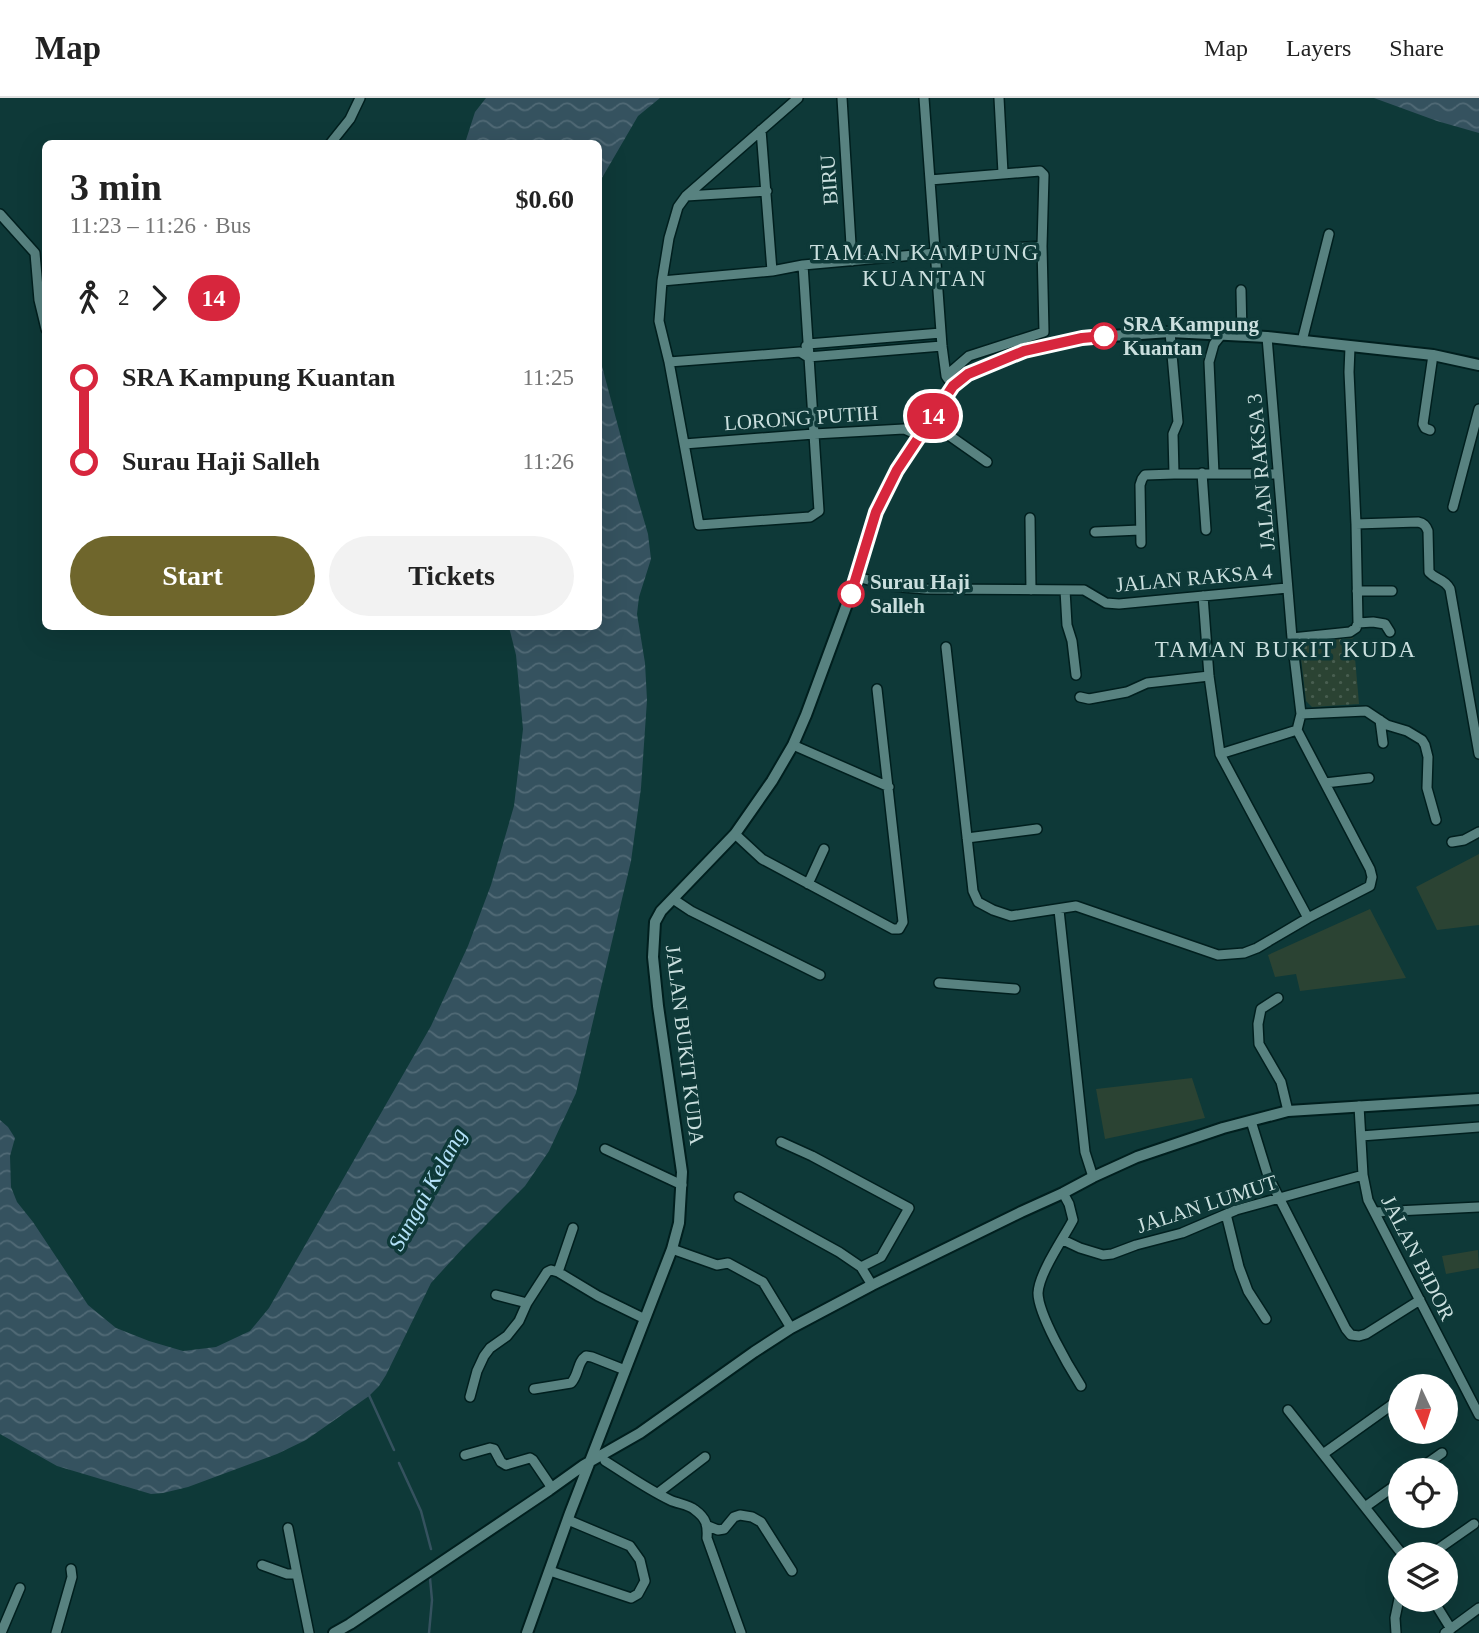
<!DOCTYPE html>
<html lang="en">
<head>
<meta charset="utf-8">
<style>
  body { margin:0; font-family:Georgia,serif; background:#f2f2f2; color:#222; height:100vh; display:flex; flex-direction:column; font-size:26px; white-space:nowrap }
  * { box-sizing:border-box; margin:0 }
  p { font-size:23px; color:#767676 }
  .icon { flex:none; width:38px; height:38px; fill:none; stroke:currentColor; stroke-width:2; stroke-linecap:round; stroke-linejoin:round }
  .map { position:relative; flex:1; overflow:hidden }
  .drawer { position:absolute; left:42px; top:42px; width:560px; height:490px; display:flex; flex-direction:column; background:#fff; border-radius:10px; box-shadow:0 7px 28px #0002 }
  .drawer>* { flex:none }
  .badge { padding:0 14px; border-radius:23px; font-size:24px; line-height:46px }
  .needle { width:46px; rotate:176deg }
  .controls { position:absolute; left:1388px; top:1276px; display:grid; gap:14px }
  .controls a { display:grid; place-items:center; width:70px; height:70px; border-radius:50%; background:#fff; box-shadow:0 7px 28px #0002; font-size:35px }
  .map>.badge { position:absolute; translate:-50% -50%; box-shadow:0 0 0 4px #fff }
  .legs { display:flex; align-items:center; gap:10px; height:77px; padding:0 28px; font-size:23px }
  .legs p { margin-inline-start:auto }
  .head { display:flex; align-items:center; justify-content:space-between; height:119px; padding:0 28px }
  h1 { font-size:38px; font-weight:600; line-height:52px }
  .primary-button { display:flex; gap:14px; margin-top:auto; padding:14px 28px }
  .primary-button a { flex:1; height:80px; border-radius:42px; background:#6f662c; color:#fff; font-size:28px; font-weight:600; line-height:80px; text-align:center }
  .primary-button a+a { background:#f2f2f2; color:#222 }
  ul { padding:0 28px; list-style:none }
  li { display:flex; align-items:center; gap:24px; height:84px; font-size:26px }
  li i { display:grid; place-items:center; width:10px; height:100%; margin:0 9px; background:currentColor }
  li i::after { content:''; width:18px; height:18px; margin:-9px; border:5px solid; border-radius:50%; background:#fff }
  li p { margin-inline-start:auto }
  li:first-child i { background:linear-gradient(#0000 50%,currentColor 0) }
  li:last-child i { background:linear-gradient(currentColor 50%,#0000 0) }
  header { display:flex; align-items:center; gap:42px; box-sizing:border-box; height:98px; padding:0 35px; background:#fff; border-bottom:2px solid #e0e0e0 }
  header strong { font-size:33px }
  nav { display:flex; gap:38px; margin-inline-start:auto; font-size:24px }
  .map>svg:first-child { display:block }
  .grass { fill:#2b4333 }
  .park { fill:url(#park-dots) }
  .water { fill:url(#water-waves) }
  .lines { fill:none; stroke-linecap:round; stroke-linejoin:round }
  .stream { stroke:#35525f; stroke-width:2.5 }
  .minor-casing { stroke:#001f1e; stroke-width:12 }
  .tertiary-casing { stroke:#001f1e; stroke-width:14 }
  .minor { stroke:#588280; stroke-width:9 }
  .tertiary { stroke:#588280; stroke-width:10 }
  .line-1-casing { stroke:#fff; stroke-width:16 }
  .line-1 { stroke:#d7263d; stroke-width:10 }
  .stop-1-dot { fill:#fff; stroke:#d7263d; stroke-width:3.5 }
  .labels { text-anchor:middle; stroke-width:7; stroke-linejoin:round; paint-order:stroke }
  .street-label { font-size:21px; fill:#cadfde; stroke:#0e3938 }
  .stop-label { font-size:21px; font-weight:bold; fill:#cadfde; stroke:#0e3938; text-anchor:start }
  .neighbourhood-label { font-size:23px; letter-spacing:2px; fill:#cadfde; stroke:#0e3938 }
  .water-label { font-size:23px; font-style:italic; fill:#b4e2f9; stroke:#0e3938 }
</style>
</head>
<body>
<header>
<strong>Map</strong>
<nav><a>Map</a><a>Layers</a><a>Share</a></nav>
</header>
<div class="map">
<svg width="1479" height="1535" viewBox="0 0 1479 1535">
  <defs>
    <pattern id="park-dots" width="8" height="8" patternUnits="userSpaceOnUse" patternTransform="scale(1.75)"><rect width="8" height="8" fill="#2b4333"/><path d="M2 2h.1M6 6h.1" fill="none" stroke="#485e50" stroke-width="1.8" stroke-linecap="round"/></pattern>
    <pattern id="water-waves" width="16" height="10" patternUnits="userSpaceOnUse" patternTransform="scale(1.75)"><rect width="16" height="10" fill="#35525f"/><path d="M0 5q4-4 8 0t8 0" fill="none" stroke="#516a76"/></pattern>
  </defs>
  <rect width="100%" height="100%" fill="#0e3938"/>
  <path class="grass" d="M1479,756v71l-42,5 -21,-43z
    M1370,811l36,69 -106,13 -4,-17 -21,3 -7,-22z
    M1192,980l13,40 -100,21 -9,-50z
    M1478,1152l1,18 -33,6 -4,-18z"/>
  <path class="park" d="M1353,537l6,69 -47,3 -6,-6 -7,-61z"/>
  <path class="water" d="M486,0h174l-22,18 -39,67 -1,-39 -133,-1 10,-31z
    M1374,0h105v35l-42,-12z
    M599,257l35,131 14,48 3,25 -12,38 -2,17 8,49 2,37 -6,88 -10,73 -55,232 -27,58 -24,35 -62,62 -32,35 -45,92 -7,11 -10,10 -63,44 -29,14 -89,33 -25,6 -12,1 -94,-28 -57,-32v-314l8,7 7,11 -5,18 1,31 6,15 16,20 55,83 28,23 33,13 34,10 33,-4 34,-16 19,-23 162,-282 37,-80 23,-61 23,-79 9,-77 -7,-74 -7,-28 89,-1z"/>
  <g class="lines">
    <path class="stream" d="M368,1295l26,57
      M399,1365l22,48 10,38
      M429,1535l3,-33 -2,-22"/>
    <defs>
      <path id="minor" d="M798,0l-112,98 -8,11 -9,31 -7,43 -3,40 10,41 30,163 111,-8 9,-6 -16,-246
        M842,0l10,163
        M924,0l18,248 4,30 2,3
        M999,0l4,75
        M761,32l11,141
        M330,46l20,-25 10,-21
        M930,82l110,-9 4,4 -2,71 2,86 -75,24 -23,20
        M686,98l81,-5
        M0,116l35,39 4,47 7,29
        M662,183l110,-10 31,-6 133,-12 106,-7
        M1241,192l1,45
        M1170,234l8,90 -5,12 1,40
        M1267,239l25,301 9,76 -4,16
        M1302,243l27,-107
        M806,248l2,-2 133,-11
        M669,264l131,-10 8,5 134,-11
        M927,327l23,11 37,26
        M1430,332l-5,-2 -2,-4 10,-69
        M684,346l130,-10 90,-5 16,7
        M1202,375l4,57
        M1214,376l-5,-112 5,-18 8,-10
        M1453,409l26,-98
        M1030,420l1,72
        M1356,426l62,-2c6,1 8,4 10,9l1,41c8,9 15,6 21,17l29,165
        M1095,434l45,-2
        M1141,445l-1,-58 2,-6 3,-4 29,-1h104
        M857,479l34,9 35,3 158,1 22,13 13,1 168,-16
        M1065,492l2,35 5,16 4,34
        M1357,493h35
        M1203,498l6,80 11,78 88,164
        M1358,525l15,-1 12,2 5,8
        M1292,540l58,-6 6,-4 2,-5 -2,-99 -7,-152 1,-25
        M946,549l27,244 5,11 15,8 18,6 65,-10 142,49 26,-2 13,-5 51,-30 62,-32 2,-9 -2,-8 -73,-139 -77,24
        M1080,599l9,2 38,-7 20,-9 62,-7
        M1301,616l65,-3 21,14 20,6 15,9 3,5 3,12 -1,31 9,32
        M1380,622l3,23
        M793,647l96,42
        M1325,685l44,-5
        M735,736l27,25 131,70h6l4,-7 -26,-233
        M967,740l70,-9
        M1452,744l12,-2 15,-8
        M808,786l16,-35
        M673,801l18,12 129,64
        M1059,812l26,242 8,25
        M939,885l76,6
        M1278,900l-17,11 -3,15 1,20 22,38 7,29
        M1359,1008l4,69 5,25 111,215
        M1251,1023l17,55 78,153 5,6 8,1 7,-2 54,-34
        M1361,1038l118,-9
        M781,1044l31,14 97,52 -28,49 -20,10
        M605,1051l77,36
        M1063,1095l6,11 4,16c-10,19 -34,53 -35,73 0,21 31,74 43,93
        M739,1099l100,55 22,15 11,18
        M1375,1114l104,-5
        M1226,1116l13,53 9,24 18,28
        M1063,1142l17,8 23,7 9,-1 24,-9 46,-12 54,-23 127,-35
        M672,1151l45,16 11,-2 35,19 28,46
        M558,1174l15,-44
        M496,1197l31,8
        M534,1291l37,-6c8,-8 6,-21 15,-27l6,1 33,13
        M470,1299l7,-26 7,-15 6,-8 17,-12 12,-15 8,-18 20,-31 4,-2 7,2 40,24 47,23
        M1288,1312l114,144
        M1323,1356l77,-55
        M465,1357l25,-7 4,1 7,13 5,3 24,-7 3,2 19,28
        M605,1363c21,13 42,28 65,39 8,4 18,4 25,10 11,8 13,15 12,28l34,95
        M1418,1372l24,-17
        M658,1395l47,-36
        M1365,1409l35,-25
        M708,1428l10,4 6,-1 10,-12 6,-2 12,2 9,5 31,49
        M288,1430l9,46
        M1431,1456l43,-30
        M262,1467l25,9h10l12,59
        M550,1473l81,27 7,-4 7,-13 -5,-21 -10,-14 -62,-26
        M1433,1502l18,29
        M1,1535l19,-45
        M56,1535l16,-56 -1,-8
        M1396,1535l-1,-15 5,-24
        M1445,1535l34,-25"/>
      <path id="tertiary" d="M334,1535l16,-9 199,-134 35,-25 56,-32 114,-81 37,-24 81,-43 149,-73 42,-19 30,-16 44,-20 86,-29 65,-17 191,-12
        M527,1535l43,-120 102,-264 7,-26 3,-51 -24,-166 -5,-49 2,-35 6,-11 74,-77 37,-53 21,-36 13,-30 51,-138 19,-65 21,-42 23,-34 33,-50 15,-12 56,-23 57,-13 89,-6 97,5 166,18 46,10"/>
    </defs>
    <use href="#minor" class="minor-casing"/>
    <use href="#tertiary" class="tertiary-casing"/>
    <use href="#minor" class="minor"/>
    <use href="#tertiary" class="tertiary"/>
  </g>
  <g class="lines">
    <defs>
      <path id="line-1" d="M851,496l25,-82 21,-42 56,-84 15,-12 56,-23 58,-13 22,-2"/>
    </defs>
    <use href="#line-1" class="line-1-casing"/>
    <use href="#line-1" class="line-1"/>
  </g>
  <g class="stop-1-dot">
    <circle cx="1104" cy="238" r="12"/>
    <circle cx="851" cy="496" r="12"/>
  </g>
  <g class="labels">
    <g class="street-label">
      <text transform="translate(829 82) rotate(-94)" y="7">BIRU</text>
      <text transform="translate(801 320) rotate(-4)" y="7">LORONG PUTIH</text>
      <text transform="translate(1261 374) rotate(-95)" y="7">JALAN RAKSA 3</text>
      <text transform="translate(1194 480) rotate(-5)" y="7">JALAN RAKSA 4</text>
      <text transform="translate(685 947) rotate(83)" y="7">JALAN BUKIT KUDA</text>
      <text transform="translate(1207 1106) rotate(-18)" y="7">JALAN LUMUT</text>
      <text transform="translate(1418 1160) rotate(63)" y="7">JALAN BIDOR</text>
    </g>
    <g class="stop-label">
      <text x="1123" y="233">SRA Kampung<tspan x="1123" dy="24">Kuantan</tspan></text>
      <text x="870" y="491">Surau Haji<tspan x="870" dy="24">Salleh</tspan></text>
    </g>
    <g class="neighbourhood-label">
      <text x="925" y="162">TAMAN KAMPUNG<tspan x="925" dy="26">KUANTAN</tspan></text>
      <text x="1286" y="559">TAMAN BUKIT KUDA</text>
    </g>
    <g class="water-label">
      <text transform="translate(427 1091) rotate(-61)" y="8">Sungai Kelang</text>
    </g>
  </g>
</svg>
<div class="controls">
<a><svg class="needle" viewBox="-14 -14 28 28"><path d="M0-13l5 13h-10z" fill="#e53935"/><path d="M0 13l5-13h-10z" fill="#767676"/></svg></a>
<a><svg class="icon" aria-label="locate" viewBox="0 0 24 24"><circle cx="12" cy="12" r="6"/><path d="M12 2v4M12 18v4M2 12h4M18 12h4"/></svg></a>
<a><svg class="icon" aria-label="layers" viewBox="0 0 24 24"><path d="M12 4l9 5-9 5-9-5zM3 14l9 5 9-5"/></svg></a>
</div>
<b class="badge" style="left:933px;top:318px;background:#d7263d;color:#fff">14</b>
<section class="drawer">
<div class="head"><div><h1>3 min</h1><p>11:23 – 11:26 · Bus</p></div><b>$0.60</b></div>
<div class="legs"><svg class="icon" aria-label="walk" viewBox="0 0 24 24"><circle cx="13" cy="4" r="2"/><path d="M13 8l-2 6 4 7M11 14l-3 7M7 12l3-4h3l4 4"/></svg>2<svg class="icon" aria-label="forward" viewBox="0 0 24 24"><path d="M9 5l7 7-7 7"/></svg><b class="badge" style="background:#d7263d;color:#fff">14</b></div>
<ul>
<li><i style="color:#d7263d"></i><b>SRA Kampung Kuantan</b><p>11:25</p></li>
<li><i style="color:#d7263d"></i><b>Surau Haji Salleh</b><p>11:26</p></li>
</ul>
<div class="primary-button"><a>Start</a><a>Tickets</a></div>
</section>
</div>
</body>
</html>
